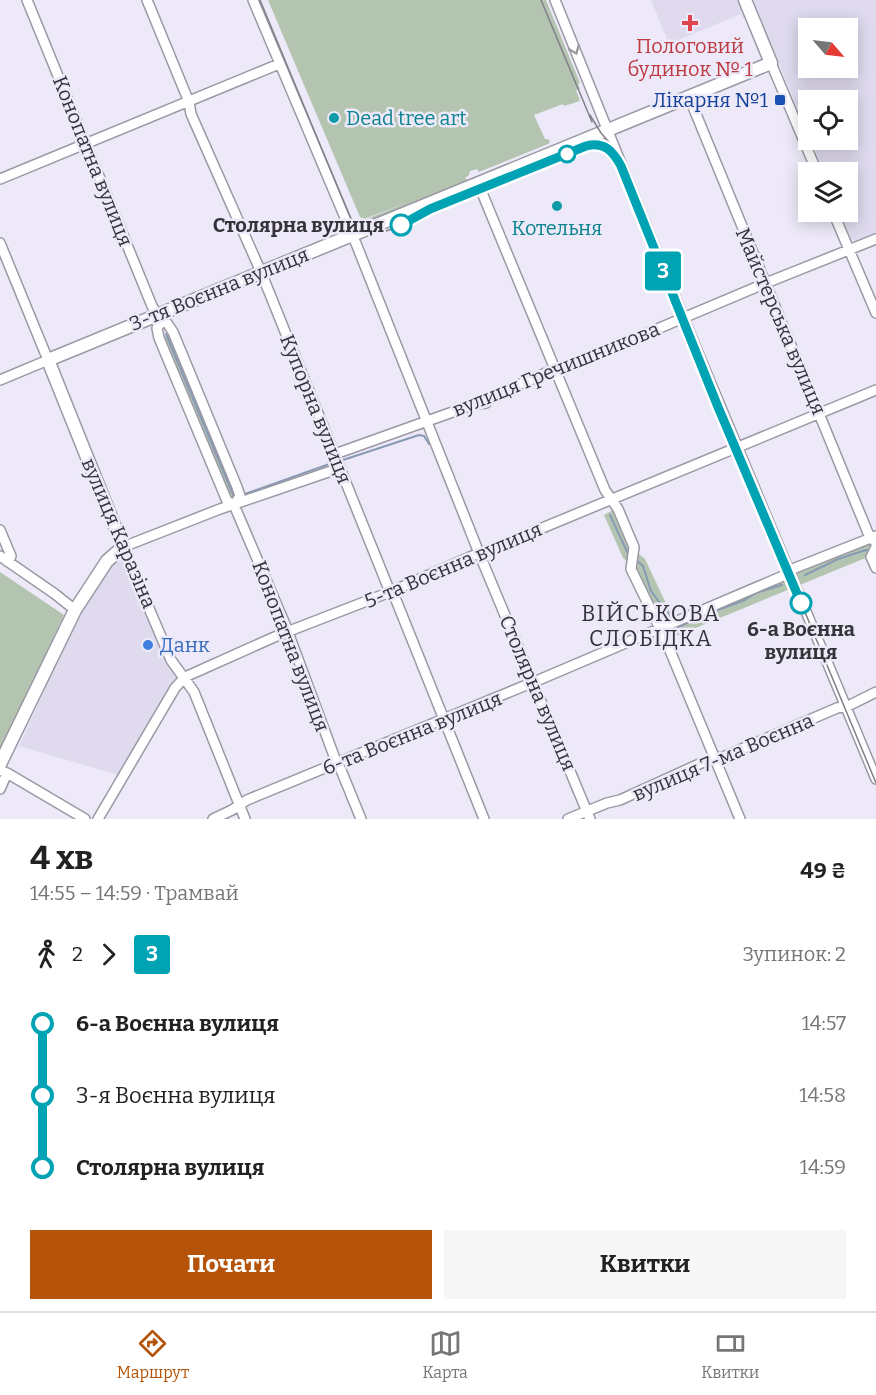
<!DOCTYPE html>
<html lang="uk">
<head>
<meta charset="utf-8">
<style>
  body { margin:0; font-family:Bitter,serif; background:#f6f6f6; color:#222; height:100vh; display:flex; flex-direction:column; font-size:22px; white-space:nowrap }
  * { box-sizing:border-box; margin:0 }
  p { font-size:20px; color:#767676 }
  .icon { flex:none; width:33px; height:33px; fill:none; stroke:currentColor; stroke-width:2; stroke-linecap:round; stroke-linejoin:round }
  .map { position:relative; height:819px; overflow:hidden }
  .side { display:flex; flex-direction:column; background:#fff; flex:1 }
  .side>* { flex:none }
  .badge { padding:0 12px; border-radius:4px; font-size:21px; line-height:39px }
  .needle { width:39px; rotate:118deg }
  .tools { position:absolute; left:798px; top:18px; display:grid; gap:12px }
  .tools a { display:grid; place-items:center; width:60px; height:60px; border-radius:0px; background:#fff; box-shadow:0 3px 15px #0003; font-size:30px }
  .map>.badge { position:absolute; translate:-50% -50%; box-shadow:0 0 0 3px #fff }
  .legs { display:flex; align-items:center; gap:9px; height:66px; padding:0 30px; font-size:20px }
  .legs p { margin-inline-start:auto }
  .headline { display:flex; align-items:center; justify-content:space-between; height:102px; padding:0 30px }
  h1 { font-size:33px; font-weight:700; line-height:45px }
  .primary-button { display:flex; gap:12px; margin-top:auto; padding:12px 30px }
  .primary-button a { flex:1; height:69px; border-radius:0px; background:#b45309; color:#fff; font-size:24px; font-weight:700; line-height:69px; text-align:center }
  .primary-button a+a { background:#f6f6f6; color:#222 }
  ul { padding:0 30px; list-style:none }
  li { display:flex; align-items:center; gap:21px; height:72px; font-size:22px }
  li i { display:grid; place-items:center; width:9px; height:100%; margin:0 8px; background:currentColor }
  li i::after { content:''; width:15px; height:15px; margin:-8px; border:4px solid; border-radius:50%; background:#fff }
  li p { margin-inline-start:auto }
  li:first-child i { background:linear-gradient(#0000 50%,currentColor 0) }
  li:last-child i { background:linear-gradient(currentColor 50%,#0000 0) }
  .menu { display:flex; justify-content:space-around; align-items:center; height:84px; border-top:2px solid #e0e0e0; background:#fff; font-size:16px; color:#767676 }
  .menu a { display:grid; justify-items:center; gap:3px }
  .menu .on { color:#b45309 }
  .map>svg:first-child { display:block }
  .built { fill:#dfdaee; fill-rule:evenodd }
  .green { fill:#b3c4b0 }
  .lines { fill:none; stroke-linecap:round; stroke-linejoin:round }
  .stream { stroke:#889ab4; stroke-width:2 }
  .minor-casing { stroke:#9b98a5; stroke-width:12 }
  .major-casing { stroke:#9b98a5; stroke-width:15 }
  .minor { stroke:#fff; stroke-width:9 }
  .major { stroke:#fff; stroke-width:12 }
  .tram { stroke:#827f89; stroke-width:1.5 }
  .oneway { stroke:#9a999c }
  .line-1-casing { stroke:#fff; stroke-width:14 }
  .line-1 { stroke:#00a3b4; stroke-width:9 }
  .health-dot { fill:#e0444e; stroke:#ede9f8; stroke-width:2 }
  .transit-dot { fill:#1a4fb4; stroke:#ede9f8; stroke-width:2 }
  .culture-dot { fill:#0f9aa8; stroke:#ede9f8; stroke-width:2 }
  .stop-1-dot { fill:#fff; stroke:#00a3b4; stroke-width:3 }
  .shop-dot { fill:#3f7fe0; stroke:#ede9f8; stroke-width:2 }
  .labels { text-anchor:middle; stroke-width:5; stroke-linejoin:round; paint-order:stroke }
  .health-label { font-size:20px; fill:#be3a42; stroke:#ede9f8 }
  .transit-label { font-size:20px; fill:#164399; stroke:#ede9f8; text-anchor:end }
  .culture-label { font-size:20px; fill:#0d838f; stroke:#ede9f8; text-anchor:start }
  .street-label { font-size:20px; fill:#353339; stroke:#ede9f8 }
  .stop-label { font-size:20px; font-weight:bold; fill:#353339; stroke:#ede9f8; text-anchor:end }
  .shop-label { font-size:20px; fill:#366cbe; stroke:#ede9f8; text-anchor:start }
  .quarter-label { font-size:22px; letter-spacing:1.5px; fill:#353339; stroke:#ede9f8 }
</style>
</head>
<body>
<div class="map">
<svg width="876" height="819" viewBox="0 0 876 819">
  <rect width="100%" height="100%" fill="#ede9f8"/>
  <path class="built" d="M651,0h90l6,17 -4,2 -2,-5 -72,30z
    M753,0h123v236l-19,6 -6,-3 -11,-27h8v-40h-24l-13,-32h37v-40h-40v34zM808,28h40v40h-40z
    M119,560l7,1 30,71 5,16 17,28 -20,40 -36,60 -103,-30 64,-140 31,-45z"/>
  <path class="green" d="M268,0h278l34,83 -2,1 2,5 -4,1 4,11 -16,5 -1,-2 -29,11 11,24h3l2,3 -2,2 -69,28 -2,-3 -7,2 -1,4 -4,3 3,2 -103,43 -1,-3 42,-17 -42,16 -4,-2z
    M172,333l67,166 -10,1 -67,-162z
    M613,510l4,1 15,36 -4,15 -5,-4 -19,-43z
    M868,542l3,2 2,6 -5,7 -66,27 -4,-1 -4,-8 3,-5z
    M635,553l4,1 6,5 26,55 7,3 -15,7 -4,-2 -25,-51z
    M0,572l64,43 -64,137z
    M788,577l4,9 -2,3 -121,50 -2,-1 -1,-10z"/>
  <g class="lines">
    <path class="stream" d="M166,334l68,163
      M343,460l76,-25 5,1 5,8
      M242,495l93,-33
      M610,515l19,41
      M635,559l8,7 8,25 21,28
      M805,575l33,-16 28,-9 4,1
      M677,625l2,2 20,-10 46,-17 11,-7 26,-8"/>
    <defs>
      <path id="minor" d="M27,0l125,306 9,16 -4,6 2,10 68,163 7,4 51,119 52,140 4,6 20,49
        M147,0l42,102 2,12 70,158 129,320 6,8 88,219
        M253,0l104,246 122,307 111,266
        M555,0l128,317 193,462
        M771,63l46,109
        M689,97l179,436 8,10
        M0,179l279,-115
        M478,183l127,307 13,19 16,38 -3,22 35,72 74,178
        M833,212l43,101
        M0,243l48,117 -48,20
        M161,322l6,1 6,9 64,155 3,9 -6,9
        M335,454l140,-50 11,-1 7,-7 62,-27 17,-4 194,-82 110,-44
        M0,530l11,26 -3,6
        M876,547l-5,10 5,11
        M0,556l55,38 20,16
        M7,773l78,46
        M0,789l7,-16 -5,-2
        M98,819l77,-131 10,-11 94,-42 111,-43 89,-39 10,-3 387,-160
        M213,819l19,-9 15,-10 294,-121 242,-103 7,-6 86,-34
        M245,819l-51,-127 -23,-32 -48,-113 97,-38 120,-41
        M568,819l39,-16 13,-3 88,-40 15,-3 114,-49 11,-2 28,-14"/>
      <path id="major" d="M0,764l75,-154 32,-49 16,-14 -75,-187 723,-297 -26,-63"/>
    </defs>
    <use href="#minor" class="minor-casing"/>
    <use href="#major" class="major-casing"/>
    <use href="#minor" class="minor"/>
    <use href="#major" class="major"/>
    <path class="tram" d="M260,0l90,217c6,9 14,17 26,16 20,-2 37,-16 55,-24 51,-23 105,-44 158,-64l14,1 12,9 261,628
      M541,0l51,122
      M590,115l11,18 14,16"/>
  </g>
  <defs><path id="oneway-chevron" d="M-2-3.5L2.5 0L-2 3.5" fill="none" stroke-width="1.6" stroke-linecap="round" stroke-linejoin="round" transform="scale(1.5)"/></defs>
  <use class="oneway" href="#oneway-chevron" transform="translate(575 50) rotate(68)"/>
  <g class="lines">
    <defs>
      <path id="line-1" d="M401,225l29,-16 156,-63c18,-5 27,5 35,20l97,241 83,196"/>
    </defs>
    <use href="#line-1" class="line-1-casing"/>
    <use href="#line-1" class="line-1"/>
  </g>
  <path class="health-dot" d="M687 14h6v6h6v6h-6v6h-6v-6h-6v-6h6z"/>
  <rect class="transit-dot" x="774" y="94" width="12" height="12" rx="3"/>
  <g class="culture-dot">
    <circle cx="334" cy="118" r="6"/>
    <circle cx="557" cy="206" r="6"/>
  </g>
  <g class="stop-1-dot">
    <circle cx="567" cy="154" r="8"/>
    <circle cx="401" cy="225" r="10"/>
    <circle cx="801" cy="603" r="10"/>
  </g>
  <circle class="shop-dot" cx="148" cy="645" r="6"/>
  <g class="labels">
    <g class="health-label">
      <text x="690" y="53">Пологовий<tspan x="690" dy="23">будинок № 1</tspan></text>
    </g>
    <g class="transit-label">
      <text x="768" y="107">Лікарня №1</text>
    </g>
    <g class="culture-label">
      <text x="346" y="125">Dead tree art</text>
      <text x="557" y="235" text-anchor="middle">Котельня</text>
    </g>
    <g class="street-label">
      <text transform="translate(93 161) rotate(68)" y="7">Конопатна вулиця</text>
      <text transform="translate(219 289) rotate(-22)" y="7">3-тя Воєнна вулиця</text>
      <text transform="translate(781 321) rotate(67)" y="7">Майстерська вулиця</text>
      <text transform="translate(556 369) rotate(-22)" y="7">вулиця Гречишникова</text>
      <text transform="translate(316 409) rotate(68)" y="7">Купорна вулиця</text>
      <text transform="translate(119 533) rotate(67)" y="7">вулиця Каразіна</text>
      <text transform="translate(453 565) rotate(-23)" y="7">5-та Воєнна вулиця</text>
      <text transform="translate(291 646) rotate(69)" y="7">Конопатна вулиця</text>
      <text transform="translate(538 693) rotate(67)" y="7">Столярна вулиця</text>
      <text transform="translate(412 733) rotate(-22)" y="7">6-та Воєнна вулиця</text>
      <text transform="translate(723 757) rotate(-23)" y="7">вулиця 7-ма Воєнна</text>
    </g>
    <g class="stop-label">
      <text x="384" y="232">Столярна вулиця</text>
      <text x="801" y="636" text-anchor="middle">6-а Воєнна<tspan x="801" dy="23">вулиця</tspan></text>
    </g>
    <g class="shop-label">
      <text x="160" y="652">Данк</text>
    </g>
    <g class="quarter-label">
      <text x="651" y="621">ВІЙСЬКОВА<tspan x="651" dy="25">СЛОБІДКА</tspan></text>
    </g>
  </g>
</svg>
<div class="tools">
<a><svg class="needle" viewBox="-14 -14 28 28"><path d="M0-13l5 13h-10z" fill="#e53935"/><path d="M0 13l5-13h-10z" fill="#767676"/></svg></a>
<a><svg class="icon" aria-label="locate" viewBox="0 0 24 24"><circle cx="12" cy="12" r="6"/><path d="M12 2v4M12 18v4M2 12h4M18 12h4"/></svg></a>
<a><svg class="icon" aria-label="layers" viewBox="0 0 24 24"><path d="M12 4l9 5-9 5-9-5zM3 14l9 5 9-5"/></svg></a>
</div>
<b class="badge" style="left:663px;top:271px;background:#00a3b4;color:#fff">3</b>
</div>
<section class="side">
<div class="headline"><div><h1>4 хв</h1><p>14:55 – 14:59 · Трамвай</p></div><b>49 ₴</b></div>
<div class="legs"><svg class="icon" aria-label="walk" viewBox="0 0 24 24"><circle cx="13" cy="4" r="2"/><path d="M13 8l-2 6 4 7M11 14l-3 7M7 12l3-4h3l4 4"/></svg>2<svg class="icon" aria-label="forward" viewBox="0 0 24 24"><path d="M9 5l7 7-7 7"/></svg><b class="badge" style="background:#00a3b4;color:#fff">3</b><p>Зупинок: 2</p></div>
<ul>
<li><i style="color:#00a3b4"></i><b>6-а Воєнна вулиця</b><p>14:57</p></li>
<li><i style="color:#00a3b4"></i><span>3-я Воєнна вулиця</span><p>14:58</p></li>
<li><i style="color:#00a3b4"></i><b>Столярна вулиця</b><p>14:59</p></li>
</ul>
<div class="primary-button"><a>Почати</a><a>Квитки</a></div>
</section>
<nav class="menu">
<a class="on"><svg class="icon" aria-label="directions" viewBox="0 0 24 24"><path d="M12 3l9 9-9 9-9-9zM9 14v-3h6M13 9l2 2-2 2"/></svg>Маршрут</a>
<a><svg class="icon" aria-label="map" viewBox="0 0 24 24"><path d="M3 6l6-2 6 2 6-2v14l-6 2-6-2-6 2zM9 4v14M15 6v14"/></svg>Карта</a>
<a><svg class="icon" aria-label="tickets" viewBox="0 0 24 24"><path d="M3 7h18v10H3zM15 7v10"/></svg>Квитки</a>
</nav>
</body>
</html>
